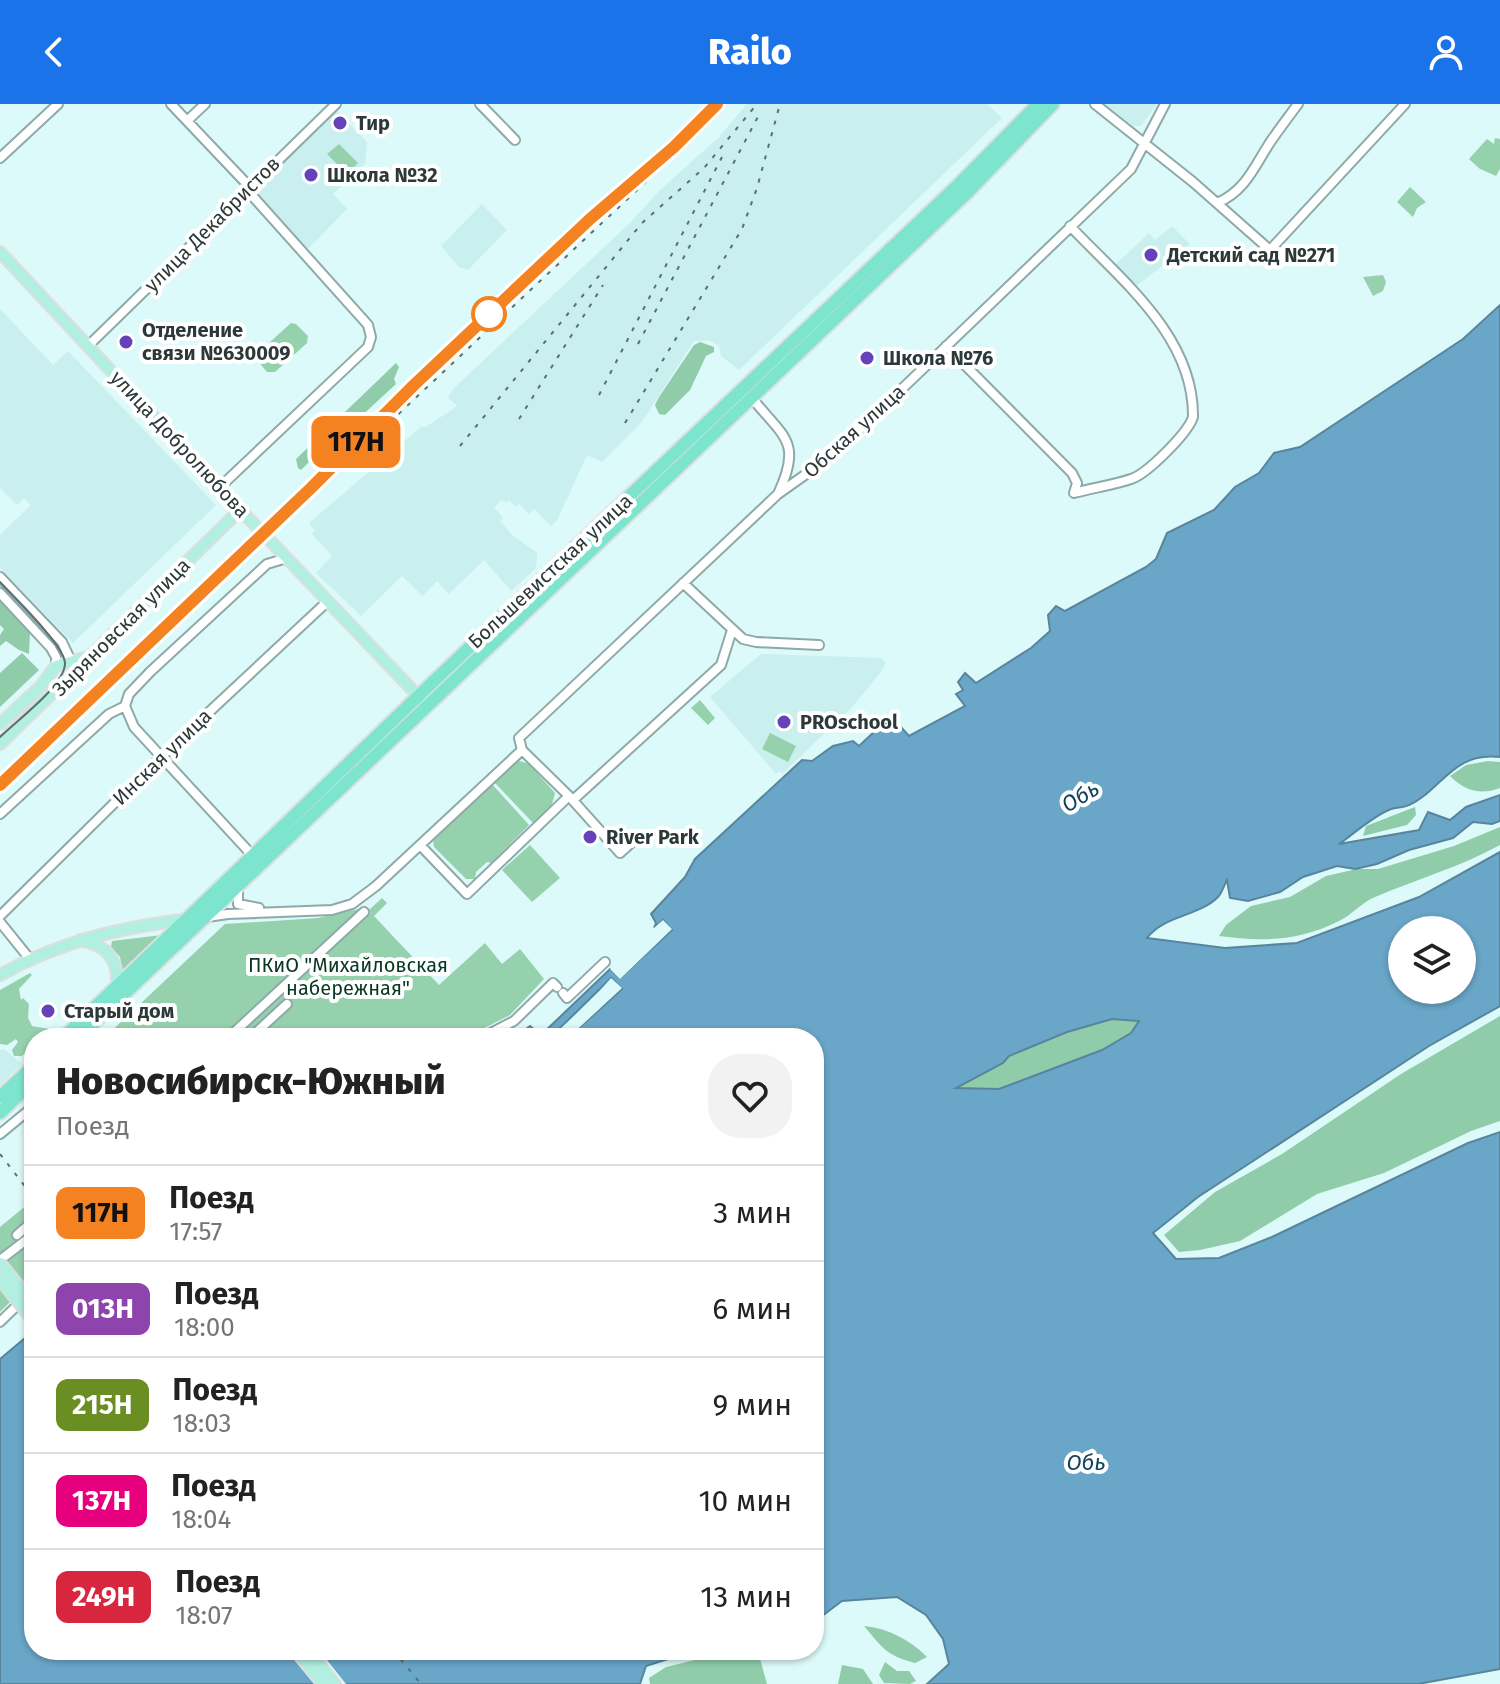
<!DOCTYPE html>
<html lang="ru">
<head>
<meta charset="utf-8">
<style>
  body { margin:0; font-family:"Fira Sans",sans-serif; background:#f2f2f2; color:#222; height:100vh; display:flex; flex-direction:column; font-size:30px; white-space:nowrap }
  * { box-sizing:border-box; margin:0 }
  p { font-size:26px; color:#767676 }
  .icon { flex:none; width:44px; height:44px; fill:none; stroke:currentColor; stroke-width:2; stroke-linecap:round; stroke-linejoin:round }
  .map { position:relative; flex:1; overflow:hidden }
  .side { position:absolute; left:24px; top:924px; width:800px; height:632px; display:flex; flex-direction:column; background:#fff; border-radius:32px; box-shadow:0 2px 6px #0004 }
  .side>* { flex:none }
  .badge { padding:0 16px; border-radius:12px; font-size:28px; line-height:52px }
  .tools { position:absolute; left:1388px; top:812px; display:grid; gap:16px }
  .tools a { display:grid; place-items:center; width:88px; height:88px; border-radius:50%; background:#fff; box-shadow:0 2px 6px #0004; font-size:40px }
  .map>.badge { position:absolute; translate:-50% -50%; box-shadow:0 0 0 4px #fff }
  .round { display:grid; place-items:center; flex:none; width:84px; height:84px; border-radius:32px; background:#f2f2f2 }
  .head { display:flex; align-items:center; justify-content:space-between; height:136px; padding:0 32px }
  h1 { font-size:38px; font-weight:800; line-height:60px }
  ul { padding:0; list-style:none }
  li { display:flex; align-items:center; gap:24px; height:96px; padding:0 32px; border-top:2px solid #e0e0e0 }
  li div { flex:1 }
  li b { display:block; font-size:30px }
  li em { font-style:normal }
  li .badge { min-width:88px; font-weight:700; text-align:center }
  header { display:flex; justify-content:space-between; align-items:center; height:104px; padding:0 32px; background:#1a73e8; color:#fff; font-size:36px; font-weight:800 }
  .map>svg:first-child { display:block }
  .built { fill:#c9efef }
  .green { fill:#96d1ae }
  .forest { fill:#90cca9 }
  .water { fill:#6aa6c8; stroke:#58859d; stroke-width:2; fill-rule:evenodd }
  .pier { fill:#dcfaf9 }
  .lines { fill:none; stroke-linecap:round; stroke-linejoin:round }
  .minor-casing { stroke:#8ea9a9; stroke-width:12 }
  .major-casing { stroke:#dddfdf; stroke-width:14 }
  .highway-casing { stroke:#dddfdf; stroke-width:16 }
  .minor { stroke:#fff; stroke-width:8 }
  .major { stroke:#b1efe1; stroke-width:10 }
  .highway { stroke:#7de5cd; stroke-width:12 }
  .tram { stroke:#5d6e6e; stroke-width:2 }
  .rail { stroke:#5d6e6e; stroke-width:2; stroke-dasharray:4 8; stroke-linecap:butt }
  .major-bridge-casing { stroke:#dddfdf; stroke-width:14; stroke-linecap:butt }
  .major-bridge { stroke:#b1efe1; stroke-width:10 }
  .line-casing { stroke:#fff; stroke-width:18 }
  .line { stroke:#f58220; stroke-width:12 }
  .poi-dot { fill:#6342ba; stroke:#fff; stroke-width:3 }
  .stop-dot { fill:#fff; stroke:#f58220; stroke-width:4 }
  .labels { text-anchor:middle; stroke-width:8; stroke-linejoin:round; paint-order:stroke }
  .poi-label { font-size:20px; font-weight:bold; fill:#2d3939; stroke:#fff; text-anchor:start }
  .street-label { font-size:20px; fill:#2d3939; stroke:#fff }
  .park-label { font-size:20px; fill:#073922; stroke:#fff }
  .water-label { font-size:22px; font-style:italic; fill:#11435b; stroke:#fff }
</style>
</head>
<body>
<header><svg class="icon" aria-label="back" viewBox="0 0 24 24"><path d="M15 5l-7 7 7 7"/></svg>Railo<svg class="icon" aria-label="person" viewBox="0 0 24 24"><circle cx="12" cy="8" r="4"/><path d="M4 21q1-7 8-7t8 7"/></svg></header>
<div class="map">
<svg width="1500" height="1580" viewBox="0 0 1500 1580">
  <rect width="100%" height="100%" fill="#dcfaf9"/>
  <path class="built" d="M747,0h240l15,14 -263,252 -18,-14 -2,-10 -8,-5h-17l-52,81 -40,40 -15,-7 -30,65 -6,6 -17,-17 -5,5 -10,-10 -3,3 -7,-7 -3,3 -4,-3 -8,7 9,11 -3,3 12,14 25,18 -1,15 -25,23 -27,-31 -35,34 -12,-13 -15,15 -20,-20 -41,40 -45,-43 16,-17 -20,-22 3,-3 -6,-8 112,-96h5l31,-21 -9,-9 7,-10 176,-165 28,-31 60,-54z
    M1105,0h52l-16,22h-8z
    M335,5l32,33 -2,22 -32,30 14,15 -39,40 -53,-55 3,-8z
    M482,100l25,26 -39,40 -9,-3 -18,-21z
    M1172,122l18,18 -55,43 -21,-21 35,-33 6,7z
    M0,205l53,56 15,-14 148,154 -143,138 -73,-75v-33l31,-30 -7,-7 -7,7 -17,-17z
    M761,550l120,4 4,4 -1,6 -30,37 -72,69 -2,-3 -4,3 -66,-77z
    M4,945l18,15 -22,21v-35z"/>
  <path class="green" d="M1495,34l5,1v30l-4,7 -16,-7 -11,-10 18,-20 7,5z
    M339,40l19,19 -11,11 -20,-20z
    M1410,83l16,15 -9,6 -4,9 -16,-15z
    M1383,171l3,7 -3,9 -10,5 -10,-19z
    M291,219l5,1 12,12 -1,7 -32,29h-8l-10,-12 1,-7z
    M700,596l15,18 -7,7 -17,-17z
    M770,629l26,13 -8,16 -26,-13z
    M517,656l12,4 26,29 -4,15 -17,16 -40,-42z
    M492,680l37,41 -38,38 -4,-1 -11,10 -1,7h-9l-32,-32 -1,-6z
    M530,741l30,33 -28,24 -30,-32z
    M382,794l5,5 -13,13 65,69 46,-42 17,21 18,-15 24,30 -34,36 -45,23h-361l121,-114 93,-6 45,-10 8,6 -2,-4z
    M162,831l-39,38 -3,-16 -9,-10 1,-6z
    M30,869l2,2 -13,14 2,11 2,-2 6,6 -1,14 4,8 17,3 -9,9h-6v6l-12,12h-8l-2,-6 6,-8 -2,-3 -9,6 -7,-1v-54z
    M34,1095v79l-34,34v-85z"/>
  <path class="forest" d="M700,238l14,5v5l-8,4 -16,34 -25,25 -6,-1 -4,-9 4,-8 35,-52z
    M396,259l3,4 -5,12 2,5 -53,49h-5l-37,37 -3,-2 -2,-9z
    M0,495l30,32 -1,23 -10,-4 -13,-9 -6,5v-11l4,-6 -4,-4z
    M22,549l17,17 -39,37v-34z
    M1488,657l12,1v26c-20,8 -36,2 -50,-12l16,-11z
    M1415,703l1,8 -9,10 -44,11 3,-10z
    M1500,723v18c-40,22 -83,34 -125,52 -13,5 -23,18 -36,24 -39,20 -77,21 -120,15l7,-11 25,-19 39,-9 36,-21 31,-7h21l76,-23z
    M1500,912v105l-29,10 -87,42 -67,21 -77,47 -40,9 -21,2 -15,-17 51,-43 67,-38 119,-80z
    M1112,915l28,2 -9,12 -29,17 -103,39h-45l49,-26 6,-7 58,-24z
    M864,1522c24,2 46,14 63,31l-12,6c-30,-8 -32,-15 -51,-37z
    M737,1546l22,5 8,29h-117l-1,-6 17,-11z
    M885,1558l12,9h12l7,10 -6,3 -26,-1 -5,-8z
    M842,1561l21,4 10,15h-35z"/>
  <path class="water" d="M1500,201v452c-47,-6 -58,33 -91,48 -5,3 -12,2 -18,4 -18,7 -36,24 -52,35l80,-14 9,-18 22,8 16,-13 34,-12v26l-8,3 -19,-2 -20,16 -44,12 -32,14 -22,5 -18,-3 -34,11 -23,15 -32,9 -18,-3 -3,-18c-3,5 -5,13 -9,17 -20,20 -54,18 -71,41l78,10 72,-5 122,-46 81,-45v154l-71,40 -231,151 -45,36 23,26 43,-1 53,-21 196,-94 32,-11v537l-82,15h-491l22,-20 -6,-25 -17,-24 -29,-18 -55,4 -28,21v-584h-246l54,-49 -11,-11 -61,60h-36l16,-12 11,9 69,-66 10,9 52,-48 -9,-10 -9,8 2,-5 -5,-9 34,-37 10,-18 107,-99 10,1 21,-15 20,-5 6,5 32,-30 18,20 56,-30 -9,-12 7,-4 -5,-8 7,-9 11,10 55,-35 19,-17 -2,-16 8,-9 9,5 81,-44 10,-8 11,-26 47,-23 21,-23 24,-14 15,-20 26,-6 163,-108zM1402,826h60v60h-60zM1112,915l27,2 -8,12 -29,17 -103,39 -43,-1 47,-25 6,-7 58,-24z
    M25,1234l9,14v298h662l-50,16 -6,18h-640v-325z"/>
  <path class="pier" d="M663,816l9,9 -52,50 -10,-10 3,-3 7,7 47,-44 -4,-3 -7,6 -5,-2v-5l3,3z
    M611,874l11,10 -54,50h-4l52,-50 -4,-4 -50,50 -5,4h-7l41,-37z
    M286,1546h33l27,34h-32z"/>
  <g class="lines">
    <defs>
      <path id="minor" d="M171,0l74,78 2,8 121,135 3,12 -3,10 -148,140
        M480,0l35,36
        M1095,0l98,78 77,68 135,-146
        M188,16l17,-16
        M0,54l58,-54
        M1217,99c29,-12 38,-38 54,-62 9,-13 18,-25 27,-37
        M88,242l248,-242
        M946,242l126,127 5,10 -3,10c19,-5 39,-8 57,-14 16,-5 57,-46 62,-62 1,-81 -72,-137 -123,-191
        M752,294c31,39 51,43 26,96
        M0,473l62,65 9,19
        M683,479l60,56 13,3 63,3
        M0,489l51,55 5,9v9
        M125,602l9,21 118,128
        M573,696l148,-135 11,-35
        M0,710l109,-100 16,-8 4,-12 21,-22 117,-108 20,-6
        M632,738l-12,11 -51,-57 -47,-46 -3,-12 259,-244 55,-39 298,-286 34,-65
        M420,741l47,49 102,-98
        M238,784v16l21,4
        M0,812l163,-161 165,-154
        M207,813l21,-3 104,-4 20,-6 24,-18 146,-136
        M0,818l29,36
        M563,889l4,5 38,-36
        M228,934l136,-126
        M250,934l37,-34
        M481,934l33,-17 39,-38 4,4
        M0,1030l34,-28
        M17,1131l17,-15
        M0,1156l34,-26
        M0,1218l34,-33"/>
      <path id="major" d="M0,148l251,269
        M280,447l142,149
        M0,620l40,-37 16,-21 32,-9
        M0,640l241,-235
        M80,836c27,5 39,19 37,47
        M0,871c60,-34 123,-48 190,-56
        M296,1546l27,34
        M308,1546l27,34"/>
      <path id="highway" d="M63,934l371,-357 524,-496 80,-81
        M78,934l889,-845 86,-89
        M0,993l34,-32
        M0,1009l34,-33"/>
    </defs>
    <use href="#minor" class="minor-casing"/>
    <use href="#major" class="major-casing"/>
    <use href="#highway" class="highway-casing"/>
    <use href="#minor" class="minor"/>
    <use href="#major" class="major"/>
    <use href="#highway" class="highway"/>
    <path class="tram" d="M0,478c13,14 66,65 65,82 -1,22 -49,57 -65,73"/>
    <path class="rail" d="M638,240l123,-233
      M599,291l123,-238
      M519,315l84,-134
      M625,319l117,-194 15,-41 23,-84
      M460,342l182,-223 62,-55 53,-64
      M276,425l425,-399 23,-26
      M0,686l261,-247
      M0,1050l34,44
      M393,1546l28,34"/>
    <defs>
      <path id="major-bridge" d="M251,417l29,30
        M0,1159l34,42
        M0,1175l34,43"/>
    </defs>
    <use href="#major-bridge" class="major-bridge-casing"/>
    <use href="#major-bridge" class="major-bridge"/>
  </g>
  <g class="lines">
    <defs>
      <path id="line" d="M0,681l311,-297 103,-103 176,-166 84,-72 43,-43"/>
    </defs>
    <use href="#line" class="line-casing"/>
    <use href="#line" class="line"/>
  </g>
  <g class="poi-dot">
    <circle cx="340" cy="19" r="8"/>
    <circle cx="311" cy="71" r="8"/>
    <circle cx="1151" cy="151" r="8"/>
    <circle cx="126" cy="238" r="8"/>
    <circle cx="867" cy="254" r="8"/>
    <circle cx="784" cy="618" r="8"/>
    <circle cx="590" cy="733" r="8"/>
    <circle cx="48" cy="907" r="8"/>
  </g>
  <circle class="stop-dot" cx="489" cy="210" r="16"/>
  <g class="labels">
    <g class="poi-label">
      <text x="356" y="26">Тир</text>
      <text x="327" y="78">Школа №32</text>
      <text x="1167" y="158">Детский сад №271</text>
      <text x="142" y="233">Отделение<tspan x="142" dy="23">связи №630009</tspan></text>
      <text x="883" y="261">Школа №76</text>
      <text x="800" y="625">PROschool</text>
      <text x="606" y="740">River Park</text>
      <text x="64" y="914">Старый дом</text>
    </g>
    <g class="street-label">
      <text transform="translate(212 120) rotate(-45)" y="7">улица Декабристов</text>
      <text transform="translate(854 327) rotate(-42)" y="7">Обская улица</text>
      <text transform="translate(180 340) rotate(47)" y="7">улица Добролюбова</text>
      <text transform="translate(550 467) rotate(-43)" y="7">Большевистская улица</text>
      <text transform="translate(121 523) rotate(-45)" y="7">Зыряновская улица</text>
      <text transform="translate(162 653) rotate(-44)" y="7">Инская улица</text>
    </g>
    <g class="park-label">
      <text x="348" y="868">ПКиО "Михайловская<tspan x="348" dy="23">набережная"</tspan></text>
    </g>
    <g class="water-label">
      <text transform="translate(1080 692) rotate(-31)" y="8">Обь</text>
      <text x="1086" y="1366">Обь</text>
    </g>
  </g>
</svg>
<div class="tools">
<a><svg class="icon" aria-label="layers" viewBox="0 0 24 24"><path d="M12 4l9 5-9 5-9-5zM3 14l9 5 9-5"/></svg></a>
</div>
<b class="badge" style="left:356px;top:338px;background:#f58220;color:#111">117Н</b>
<section class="side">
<div class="head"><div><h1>Новосибирск-Южный</h1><p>Поезд</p></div><a class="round"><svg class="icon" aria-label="heart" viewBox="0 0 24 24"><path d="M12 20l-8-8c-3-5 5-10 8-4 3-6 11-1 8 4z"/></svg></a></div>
<ul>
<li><span class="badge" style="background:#f58220;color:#111">117Н</span><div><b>Поезд</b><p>17:57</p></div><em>3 мин</em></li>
<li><span class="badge" style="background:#8e44ad;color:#fff">013Н</span><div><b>Поезд</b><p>18:00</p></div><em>6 мин</em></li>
<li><span class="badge" style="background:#6b8e23;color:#fff">215Н</span><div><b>Поезд</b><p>18:03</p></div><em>9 мин</em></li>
<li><span class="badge" style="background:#e6007e;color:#fff">137Н</span><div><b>Поезд</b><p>18:04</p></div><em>10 мин</em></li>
<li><span class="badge" style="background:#d7263d;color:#fff">249Н</span><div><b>Поезд</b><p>18:07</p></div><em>13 мин</em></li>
</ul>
</section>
</div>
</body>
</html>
